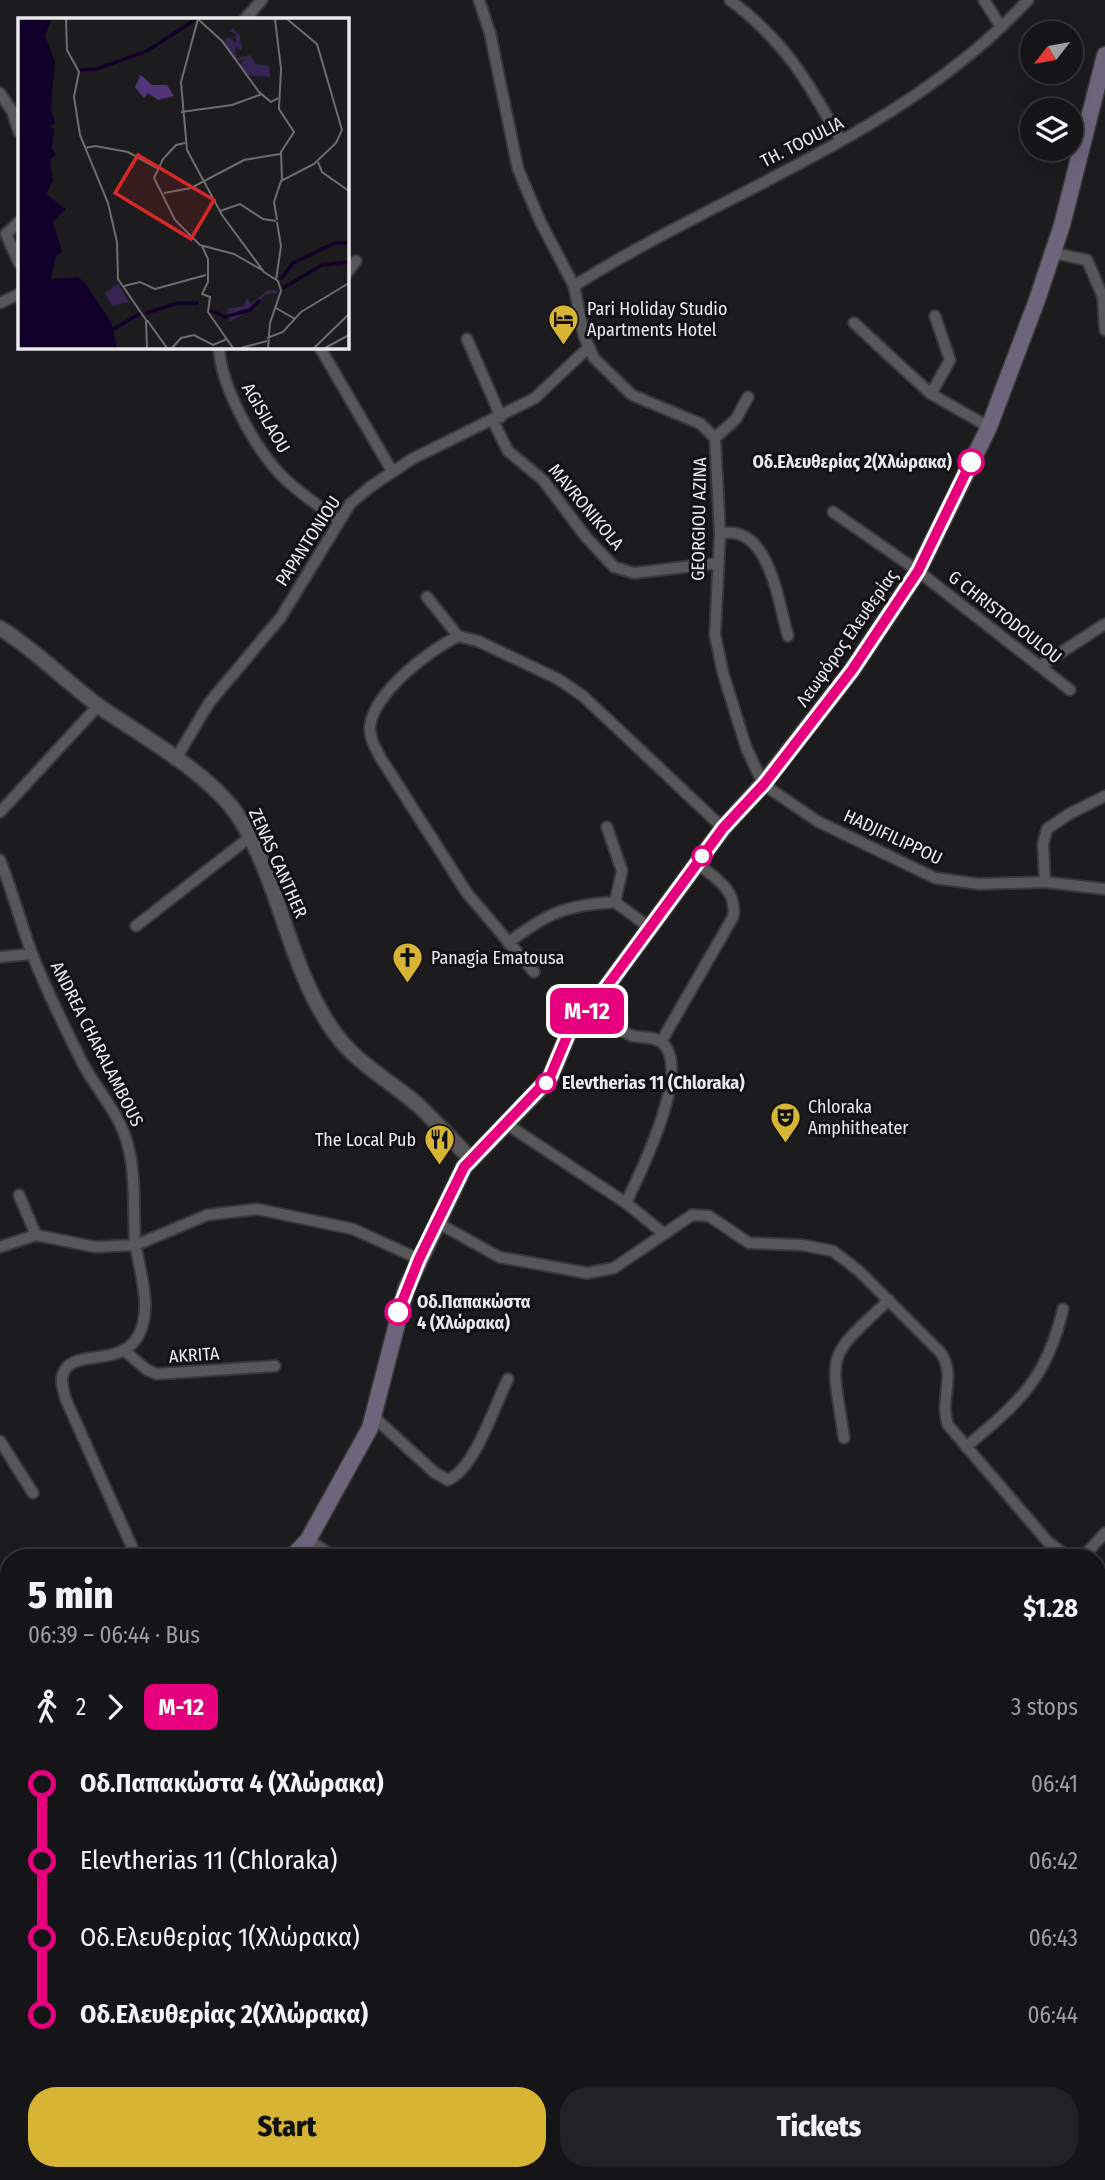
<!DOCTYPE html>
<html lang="en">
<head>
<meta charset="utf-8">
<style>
  body { margin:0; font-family:"Fira Sans Condensed",sans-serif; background:#222123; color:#f1f3f6; height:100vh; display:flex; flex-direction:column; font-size:26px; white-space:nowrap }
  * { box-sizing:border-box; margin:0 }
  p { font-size:23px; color:#9d9ea1 }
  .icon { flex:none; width:38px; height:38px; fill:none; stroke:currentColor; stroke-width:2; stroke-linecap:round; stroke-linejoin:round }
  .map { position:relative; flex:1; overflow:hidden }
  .side { position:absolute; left:0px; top:1549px; width:1106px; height:632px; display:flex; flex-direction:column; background:#151416; border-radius:28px 28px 0 0; box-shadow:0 7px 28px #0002,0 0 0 2px #343335 }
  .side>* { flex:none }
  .badge { padding:0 14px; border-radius:10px; font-size:24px; line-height:46px }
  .needle { width:46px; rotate:239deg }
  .fabs { position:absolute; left:1020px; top:21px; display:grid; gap:14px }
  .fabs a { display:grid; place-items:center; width:63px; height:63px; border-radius:50%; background:#151416; box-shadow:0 7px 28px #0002,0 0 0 2px #343335; font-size:35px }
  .map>.badge { position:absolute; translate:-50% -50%; box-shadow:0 0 0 4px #fff }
  .legs { display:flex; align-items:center; gap:10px; height:77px; padding:0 28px; font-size:23px }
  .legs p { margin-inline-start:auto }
  .headline { display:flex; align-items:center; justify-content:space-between; height:119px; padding:0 28px }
  h1 { font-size:38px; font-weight:800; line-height:52px }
  .action { display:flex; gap:14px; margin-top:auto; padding:14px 28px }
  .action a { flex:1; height:80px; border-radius:28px; background:#d7b434; color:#111; font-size:28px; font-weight:800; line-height:80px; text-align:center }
  .action a+a { background:#222123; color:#f1f3f6 }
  ul { padding:0 28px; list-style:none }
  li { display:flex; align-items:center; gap:24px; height:77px; font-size:26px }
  li i { display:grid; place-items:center; width:10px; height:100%; margin:0 9px; background:currentColor }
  li i::after { content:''; width:18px; height:18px; margin:-9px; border:5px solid; border-radius:50%; background:#151416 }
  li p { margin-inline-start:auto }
  li:first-child i { background:linear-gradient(#0000 50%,currentColor 0) }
  li:last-child i { background:linear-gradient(currentColor 50%,#0000 0) }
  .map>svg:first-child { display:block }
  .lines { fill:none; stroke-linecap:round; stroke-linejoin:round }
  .minor-casing { stroke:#383839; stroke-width:14 }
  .tertiary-casing { stroke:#383839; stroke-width:18 }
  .secondary-casing { stroke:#383839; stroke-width:19 }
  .minor { stroke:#575659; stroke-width:10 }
  .tertiary { stroke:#575659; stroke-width:14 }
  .secondary { stroke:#6d657c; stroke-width:16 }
  .line-1-casing { stroke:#fff; stroke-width:16 }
  .line-1 { stroke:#e6007e; stroke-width:10 }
  .stop-1-dot { fill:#fff; stroke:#e6007e; stroke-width:3.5 }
  .labels { text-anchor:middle; stroke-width:6; stroke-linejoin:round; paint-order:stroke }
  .street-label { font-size:18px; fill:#eaeaec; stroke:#131214 }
  .poi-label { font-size:18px; fill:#eaeaec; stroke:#131214; text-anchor:start }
  .stop-label { font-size:18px; font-weight:bold; fill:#eaeaec; stroke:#131214; text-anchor:start }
  .inset-river { fill:none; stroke:#110029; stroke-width:3.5 }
  .inset-road { fill:none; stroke:#6e6e70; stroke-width:2 }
  .view { fill:#d62828; fill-opacity:0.15; stroke:#d62828; stroke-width:3.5 }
  .inset-edge { fill:none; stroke:#eaeaec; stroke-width:3.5 }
</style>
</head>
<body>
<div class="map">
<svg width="1105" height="2180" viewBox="0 0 1105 2180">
  <rect width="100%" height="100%" fill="#1c1b1d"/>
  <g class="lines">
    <defs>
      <path id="minor" d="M479,0l11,33 28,136 22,52 34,65 10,50 10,22 38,37 69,29 14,14 5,96 -5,101 8,38 23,74 17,37 54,37 118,57 44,6 66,-2 60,7
        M730,0c56,42 78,82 111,141
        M984,0l17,27
        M245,19l17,-19
        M0,93l12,18 7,21
        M19,222l-13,12 13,29
        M1053,253l34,7 16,37 2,33
        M346,274l10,-13
        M574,286c150,-95 330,-152 454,-286
        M0,303l19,-9
        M935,316l15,44 -19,34 58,33
        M854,323l77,71
        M467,339l34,78
        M219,346c1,40 36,102 63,130 17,17 37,30 56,44
        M319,346l73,125
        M493,421l15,30 35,29 43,57 28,30 20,6 84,-10
        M715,438l21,-19 12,-22
        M833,512l85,59 152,119
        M720,534c49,-12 58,68 68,102
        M427,597l31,39 20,5 80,38 25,17 140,132
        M458,636c-29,15 -83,55 -88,90 -1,11 5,21 10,31l87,136 67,79
        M1040,666l65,-42
        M175,760l34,-57 72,-86 69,-113 20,-17 42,-28 123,-61 53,-50
        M0,812l98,-106
        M607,827l15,44 -7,31 35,26
        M0,860c12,30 20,61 31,91 14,37 33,75 51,111 15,29 38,51 46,84 8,29 5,65 7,95 3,23 11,45 10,68 -4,70 -72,33 -82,65 -3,7 1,18 3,26l71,158
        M1045,882l-2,-38 4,-15 22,-15 36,-18
        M136,926l114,-89
        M508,943c39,-30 58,-38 107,-41
        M0,957l32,-3
        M591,1006c12,9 25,23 39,29 10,4 22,0 31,7 33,24 -21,131 -35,161
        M661,1042l72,-125c5,-27 -18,-39 -36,-54
        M505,1123l121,80 37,30
        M19,1195l17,40
        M438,1223l61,34 88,16 27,-5 78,-53 17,1 40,27 53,2 31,6 26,20 81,81c17,22 -1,47 8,73l100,117 22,16
        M0,1247l36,-12 59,12 41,-2 71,-30 50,-6 96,20 66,30
        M124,1350l23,20 10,4 118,-8
        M374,1417l61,56 13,7c28,-13 46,-74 60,-101
        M844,1438c-13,-87 -20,-78 45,-138
        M0,1441l33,52
        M966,1447c53,-45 81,-68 97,-138
        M308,1540l28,18
        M1082,1558l23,-25
        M1097,1569l8,5
        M0,1714l9,-3
        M1097,1931l8,-9
        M1097,2032l8,6
        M718,2172l10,8
        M202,2180l2,-8
        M438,2180l6,-8
        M651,2180l5,-8"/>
      <path id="tertiary" d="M0,628c37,23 66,54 100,79 42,29 114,69 140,112 41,66 49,150 94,213 22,31 56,49 84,73 18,17 35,36 52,53"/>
      <path id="secondary" d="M291,1558l17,-18 62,-112 36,-139 58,-122 86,-89 18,-44 39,-48 116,-158 40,-44 89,-114 66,-99 71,-144 48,-127 25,-75 43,-170
        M0,1618l9,-1
        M25,2172l1,8"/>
    </defs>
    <use href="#minor" class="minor-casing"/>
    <use href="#tertiary" class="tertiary-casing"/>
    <use href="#secondary" class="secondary-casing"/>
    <use href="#minor" class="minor"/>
    <use href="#tertiary" class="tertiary"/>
    <use href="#secondary" class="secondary"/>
  </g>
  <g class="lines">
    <defs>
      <path id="line-1" d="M398,1312l21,-53 45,-92 86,-90 18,-43 39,-48 116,-158 41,-44 88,-114 66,-99 53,-109"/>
    </defs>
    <use href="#line-1" class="line-1-casing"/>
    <use href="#line-1" class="line-1"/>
  </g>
  <defs>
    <symbol id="hotel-pin" viewBox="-11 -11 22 30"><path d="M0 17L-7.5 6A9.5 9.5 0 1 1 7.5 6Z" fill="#d7b434" stroke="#131214"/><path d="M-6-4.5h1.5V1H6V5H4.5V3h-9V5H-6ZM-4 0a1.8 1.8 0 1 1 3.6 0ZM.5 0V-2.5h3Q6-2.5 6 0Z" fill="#111"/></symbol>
    <symbol id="church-pin" viewBox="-11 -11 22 30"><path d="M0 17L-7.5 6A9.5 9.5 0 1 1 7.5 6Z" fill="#d7b434" stroke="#131214"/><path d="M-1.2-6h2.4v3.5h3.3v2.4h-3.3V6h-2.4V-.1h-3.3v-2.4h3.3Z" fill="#111"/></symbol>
    <symbol id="theatre-pin" viewBox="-11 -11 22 30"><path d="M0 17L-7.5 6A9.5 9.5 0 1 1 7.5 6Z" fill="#d7b434" stroke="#131214"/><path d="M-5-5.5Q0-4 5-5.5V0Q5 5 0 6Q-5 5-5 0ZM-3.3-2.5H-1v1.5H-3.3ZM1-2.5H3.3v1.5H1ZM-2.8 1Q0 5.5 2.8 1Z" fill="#111"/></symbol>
    <symbol id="restaurant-pin" viewBox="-11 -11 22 30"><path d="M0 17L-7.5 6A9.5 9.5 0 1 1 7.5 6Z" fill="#d7b434" stroke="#131214"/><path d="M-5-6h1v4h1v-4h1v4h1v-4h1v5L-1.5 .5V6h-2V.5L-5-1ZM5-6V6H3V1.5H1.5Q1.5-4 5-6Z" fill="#111"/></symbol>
  </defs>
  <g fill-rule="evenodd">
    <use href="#hotel-pin" x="546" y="302" width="35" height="47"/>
    <use href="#church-pin" x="390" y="940" width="35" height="47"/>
    <use href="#theatre-pin" x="768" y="1100" width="35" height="47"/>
    <use href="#restaurant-pin" x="422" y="1122" width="35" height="47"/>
  </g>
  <g class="stop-1-dot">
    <circle cx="971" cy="462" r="12"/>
    <circle cx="702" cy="856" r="9"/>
    <circle cx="546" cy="1083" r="9"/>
    <circle cx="398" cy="1312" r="12"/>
  </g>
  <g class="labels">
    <g class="street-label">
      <text transform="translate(802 142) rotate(-27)" y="6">TH. TOOULIA</text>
      <text transform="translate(266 418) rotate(60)" y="6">AGISILAOU</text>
      <text transform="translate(586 507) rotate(50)" y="6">MAVRONIKOLA</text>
      <text transform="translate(699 519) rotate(-89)" y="6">GEORGIOU AZINA</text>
      <text transform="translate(308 541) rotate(-57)" y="6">PAPANTONIOU</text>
      <text transform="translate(1005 617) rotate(38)" y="6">G CHRISTODOULOU</text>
      <text transform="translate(847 638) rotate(-55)" y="6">Λεωφόρος Ελευθερίας</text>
      <text transform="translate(893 837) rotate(25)" y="6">HADJIFILIPPOU</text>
      <text transform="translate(278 863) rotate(66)" y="6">ZENAS CANTHER</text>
      <text transform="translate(97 1044) rotate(63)" y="6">ANDREA CHARALAMBOUS</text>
      <text transform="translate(194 1355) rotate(-4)" y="6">AKRITA</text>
    </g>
    <g class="poi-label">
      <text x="587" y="315">Pari Holiday Studio<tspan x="587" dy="21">Apartments Hotel</tspan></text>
      <text x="431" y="964">Panagia Ematousa</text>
      <text x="808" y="1113">Chloraka<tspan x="808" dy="21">Amphitheater</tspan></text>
      <text x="416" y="1146" text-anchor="end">The Local Pub</text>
    </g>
    <g class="stop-label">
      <text x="952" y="468" text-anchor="end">Οδ.Ελευθερίας 2(Χλώρακα)</text>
      <text x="562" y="1089">Elevtherias 11 (Chloraka)</text>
      <text x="417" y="1308">Οδ.Παπακώστα<tspan x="417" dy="21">4 (Χλώρακα)</tspan></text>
    </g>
  </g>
  <g transform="translate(18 18)">
    <rect width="331" height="331" fill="#1c1b1d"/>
    <path d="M215,10l7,8 2,15 -7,-5 2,12 13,-3 6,9 13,2 1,11 -24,-2 -6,-11 6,-5 -8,2 -11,-11 -2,-11 4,-2 7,6v-9l-7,-3zM100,265l11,19 -17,4 -7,-12zM257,272l3,3 -13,1 -10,14 -26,14v-4l-17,-4 13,1 4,-4 -3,-2 18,-3 3,-8 4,6 16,-13z" fill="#372452"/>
    <path d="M122,58l-5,2 6,-3 11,10h15l7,11 -16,4 -10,-7 -4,5 -9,-11z" fill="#51347a"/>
    <path d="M0,1l33,1 -6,16 10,25 -4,47 4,16 -6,2 5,3 -2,20 4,5 -6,7 3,20 -7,13 20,15 -13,13 9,30 -6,4 -5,23 27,-2 7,6 26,39 6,26h-99z" fill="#110029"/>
    <path class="inset-river" d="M62,52l17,-1 50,-18 49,-32M262,262l13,-17 42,-20h14M265,270l39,-23 27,-3M192,292l15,7 25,-7 10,-10M128,295l32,-10h20M94,312l29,-17"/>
    <path class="inset-road" d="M48,1l1,31 12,22 -5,25 6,38 28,68 9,39 1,37 28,41 1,28M180,1l-17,63 6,68 35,65 42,57 14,9M257,1l6,50 -2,40 15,23 -13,20 1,28M181,2l23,21 37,51 12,10 7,-4M163,94l51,-7 30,-11M167,125l-9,2 -13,14 -9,19 21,42 25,25 34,9 28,16M67,130l10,-2 33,6 29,16M300,144l4,10 27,19M146,175l27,-5 53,-28 36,-6M202,193l20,-7 23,15 13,2M259,202l-3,-18 7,-21 33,-17 22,-21 6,-13 -25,-86 -30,-25M184,228l6,13v23l-6,12 8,3 -2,15 25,36M258,262l5,-34 -4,-24M106,268l16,-4 15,7 51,-14M258,290l19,11M129,302l20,28M249,320l16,-6 18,-20 48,-29M154,330l9,-10 13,-3 19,10 14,-6M223,330l26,-7M250,330l2,-25 11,-32 -3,-10M296,330l35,-34M307,330l24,-13"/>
    <path class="view" d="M120,137l76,45 -23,39 -76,-46z"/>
    <rect width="331" height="331" class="inset-edge"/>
  </g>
</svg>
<div class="fabs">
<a><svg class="needle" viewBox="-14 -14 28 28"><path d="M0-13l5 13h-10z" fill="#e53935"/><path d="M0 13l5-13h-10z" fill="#9d9ea1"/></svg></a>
<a><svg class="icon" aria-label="layers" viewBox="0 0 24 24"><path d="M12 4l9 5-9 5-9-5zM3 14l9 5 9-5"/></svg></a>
</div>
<b class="badge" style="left:587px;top:1011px;background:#e6007e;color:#fff">M-12</b>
<section class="side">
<div class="headline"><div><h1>5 min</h1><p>06:39 – 06:44 · Bus</p></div><b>$1.28</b></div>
<div class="legs"><svg class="icon" aria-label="walk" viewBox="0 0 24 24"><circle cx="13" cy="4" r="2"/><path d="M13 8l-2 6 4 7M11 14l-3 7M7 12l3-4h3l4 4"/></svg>2<svg class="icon" aria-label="forward" viewBox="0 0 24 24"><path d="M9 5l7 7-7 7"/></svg><b class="badge" style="background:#e6007e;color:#fff">M-12</b><p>3 stops</p></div>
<ul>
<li><i style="color:#e6007e"></i><b>Οδ.Παπακώστα 4 (Χλώρακα)</b><p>06:41</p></li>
<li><i style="color:#e6007e"></i><span>Elevtherias 11 (Chloraka)</span><p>06:42</p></li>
<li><i style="color:#e6007e"></i><span>Οδ.Ελευθερίας 1(Χλώρακα)</span><p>06:43</p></li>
<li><i style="color:#e6007e"></i><b>Οδ.Ελευθερίας 2(Χλώρακα)</b><p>06:44</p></li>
</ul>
<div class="action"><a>Start</a><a>Tickets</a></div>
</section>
</div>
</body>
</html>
